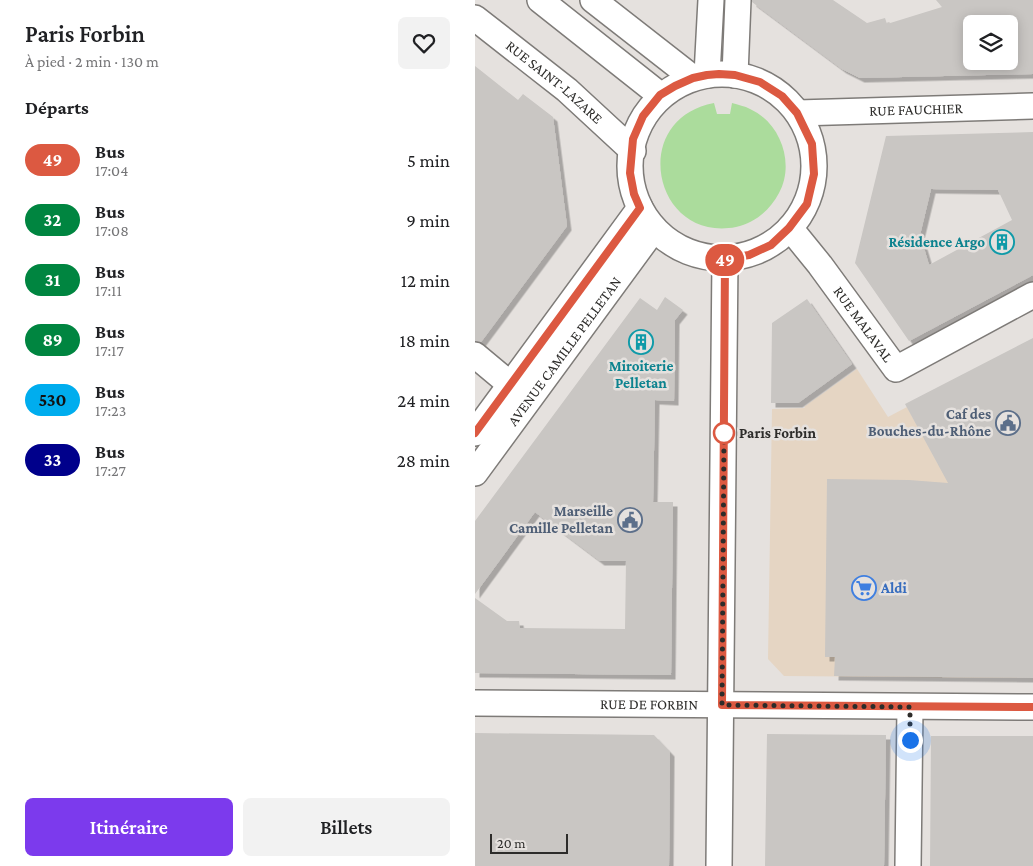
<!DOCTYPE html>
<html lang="fr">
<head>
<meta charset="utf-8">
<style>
  body { margin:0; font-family:"Crimson Pro",serif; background:#f2f2f2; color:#202124; height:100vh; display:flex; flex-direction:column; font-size:19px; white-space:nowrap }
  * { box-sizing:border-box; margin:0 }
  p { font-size:16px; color:#757577 }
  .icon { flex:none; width:28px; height:28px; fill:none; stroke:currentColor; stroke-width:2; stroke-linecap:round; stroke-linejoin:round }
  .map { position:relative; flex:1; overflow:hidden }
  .sheet { display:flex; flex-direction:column; background:#fff; width:475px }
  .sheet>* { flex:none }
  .badge { padding:0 10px; border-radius:16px; font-size:18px; line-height:32px }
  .buttons { position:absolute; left:488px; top:15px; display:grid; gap:10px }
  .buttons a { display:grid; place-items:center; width:55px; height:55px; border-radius:8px; background:#fff; box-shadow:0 2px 12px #0003; font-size:25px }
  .scale { position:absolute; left:15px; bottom:12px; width:78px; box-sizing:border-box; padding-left:5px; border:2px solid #2d2c2a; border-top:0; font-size:14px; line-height:18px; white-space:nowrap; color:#2d2c2a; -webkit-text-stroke:4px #e5e1de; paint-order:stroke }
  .you { position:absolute; width:25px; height:25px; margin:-12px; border:4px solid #fff; border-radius:50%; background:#1a73e8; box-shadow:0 0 0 8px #1a73e833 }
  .map>.badge { position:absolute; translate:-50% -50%; box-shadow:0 0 0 2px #fff }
  h2 { padding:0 25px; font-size:19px; line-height:45px }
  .round { display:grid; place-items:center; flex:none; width:52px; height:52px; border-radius:8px; background:#f2f2f2 }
  .overview { display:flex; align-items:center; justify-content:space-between; height:85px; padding:0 25px }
  h1 { font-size:24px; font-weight:600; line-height:38px }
  .action { display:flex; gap:10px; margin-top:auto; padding:10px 25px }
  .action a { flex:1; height:58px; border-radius:8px; background:#7c3aed; color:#fff; font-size:20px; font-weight:600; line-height:58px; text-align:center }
  .action a+a { background:#f2f2f2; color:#202124 }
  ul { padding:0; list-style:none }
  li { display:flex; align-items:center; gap:15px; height:60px; padding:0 25px }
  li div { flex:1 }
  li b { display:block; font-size:19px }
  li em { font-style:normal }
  li .badge { min-width:55px; font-weight:700; text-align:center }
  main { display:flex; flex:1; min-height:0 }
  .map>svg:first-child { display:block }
  .commercial { fill:#e5d5c3 }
  .green { fill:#abdc9c }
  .building { fill:#c9c6c3; fill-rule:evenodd; filter:url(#shadow) }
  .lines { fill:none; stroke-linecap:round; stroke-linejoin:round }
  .minor-casing { stroke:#7e7b78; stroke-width:28 }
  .minor { stroke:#fff; stroke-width:25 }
  .line-casing { stroke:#fff; stroke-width:11 }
  .line { stroke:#dc5941; stroke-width:8 }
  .walk { stroke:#2d2c2a; stroke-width:5; stroke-dasharray:0 9 }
  .stop-dot { fill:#fff; stroke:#dc5941; stroke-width:2.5 }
  .labels { text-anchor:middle; stroke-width:5; stroke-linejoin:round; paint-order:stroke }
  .street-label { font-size:15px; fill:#2d2c2a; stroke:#e5e1de }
  .culture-label { font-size:15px; font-weight:bold; fill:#0d838f; stroke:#e5e1de; text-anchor:end }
  .service-label { font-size:15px; font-weight:bold; fill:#4e5e75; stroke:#e5e1de; text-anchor:end }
  .stop-label { font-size:15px; font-weight:bold; fill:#2d2c2a; stroke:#e5e1de; text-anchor:start }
  .shop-label { font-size:15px; font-weight:bold; fill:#366cbe; stroke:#e5e1de; text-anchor:start }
</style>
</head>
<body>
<main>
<section class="sheet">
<div class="overview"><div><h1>Paris Forbin</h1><p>À pied · 2 min · 130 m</p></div><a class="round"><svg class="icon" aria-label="heart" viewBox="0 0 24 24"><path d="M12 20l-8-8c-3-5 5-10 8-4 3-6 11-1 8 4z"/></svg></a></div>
<h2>Départs</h2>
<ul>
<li><span class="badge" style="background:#dc5941;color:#fff">49</span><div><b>Bus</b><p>17:04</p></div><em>5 min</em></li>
<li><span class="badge" style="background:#008540;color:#fff">32</span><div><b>Bus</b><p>17:08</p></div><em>9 min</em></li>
<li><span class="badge" style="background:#008540;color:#fff">31</span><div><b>Bus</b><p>17:11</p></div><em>12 min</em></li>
<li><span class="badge" style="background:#008540;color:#fff">89</span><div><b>Bus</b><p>17:17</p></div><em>18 min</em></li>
<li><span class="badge" style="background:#00adee;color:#111">530</span><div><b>Bus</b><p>17:23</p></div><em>24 min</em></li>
<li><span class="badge" style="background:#00008b;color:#fff">33</span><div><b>Bus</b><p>17:27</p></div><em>28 min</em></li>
</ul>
<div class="action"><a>Itinéraire</a><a>Billets</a></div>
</section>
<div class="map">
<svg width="558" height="866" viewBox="0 0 558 866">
  <defs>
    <filter id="shadow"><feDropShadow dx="4.5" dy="4.5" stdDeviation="0" flood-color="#0004"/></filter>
  </defs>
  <rect width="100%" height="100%" fill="#e5e1de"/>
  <path class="commercial" d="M382,369l31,48 19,-10 31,57 15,18 80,196 -249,-2 -16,-17 4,-250 33,-1 -1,-1z"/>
  <path class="green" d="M239,103l3,11h13l2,-11c6,2 13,3 18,6 31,14 45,55 29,84 -9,17 -24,30 -43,34 -83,16 -108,-108 -22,-124z"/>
  <path class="building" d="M277,0h81l34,23 18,-5 2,6 55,-17 -6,-7h97v74l-173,4 -18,-9 -90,-67zM496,24h38v37h-38z
    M0,66l43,34 5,-6 30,23 14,109 -86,116 -6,-1z
    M558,132v143l-124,66 -54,-78 31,-127zM456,189l67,1 14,30 -83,45 -9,-30z
    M190,297l18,13 -8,10 -1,81 -19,-1 -2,102h20l-2,173 -196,-2v-75l32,23h12l1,7 105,1 1,-68h-26l-65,-49 -60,82v-73l165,-223 17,12z
    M332,299l45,65 -54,39h-27l1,-80z
    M558,338v340l-199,-2 1,-19h-10l2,-178 82,1 39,3 -43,-79z
    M0,733l179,2 16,17 -1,114h-194z
    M292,734l119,1 -2,131h-119z
    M456,736h102v130h-103z"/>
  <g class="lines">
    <defs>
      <g id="minor">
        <path d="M65,0l120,95"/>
        <path d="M118,0l100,78"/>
        <path id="s1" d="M0,18l92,72 66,61"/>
        <circle cx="247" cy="166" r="92"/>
        <path d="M232,75l4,-75"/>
        <path d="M260,75l3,-75"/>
        <path id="s2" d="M323,113l235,-7"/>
        <path id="s3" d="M315,228l30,37 76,104 137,-74"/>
        <path d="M0,355l48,40"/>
        <path d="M0,433l165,-225"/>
        <path id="s4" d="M0,473l179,-244"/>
        <path id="s5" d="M0,703l558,4"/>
        <path d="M244,866l6,-607"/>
        <path d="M433,866l2,-159"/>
      </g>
    </defs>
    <use href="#minor" class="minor-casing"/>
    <use href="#minor" class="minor"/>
  </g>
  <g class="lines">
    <defs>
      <path id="line" d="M0,433l165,-225 -6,-14 -4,-21 3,-34 10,-23 17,-21 15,-9 18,-8 14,-3 12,-1 16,1 25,7 22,14 15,17 15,31 2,30 -7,30 -18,24 -18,17 -22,10 -24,4 -3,446 311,2"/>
    </defs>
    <use href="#line" class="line-casing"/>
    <use href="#line" class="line"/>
    <path class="walk" d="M249,433l-2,272 188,2v33"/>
  </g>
  <defs>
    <symbol id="building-ring" viewBox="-11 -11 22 22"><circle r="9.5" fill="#e5e1de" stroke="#0f9aa8" stroke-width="1.5"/><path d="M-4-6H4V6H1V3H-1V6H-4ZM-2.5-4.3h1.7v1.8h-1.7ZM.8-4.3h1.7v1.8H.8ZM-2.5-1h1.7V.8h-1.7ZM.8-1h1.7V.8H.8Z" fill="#0f9aa8"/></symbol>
    <symbol id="civic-ring" viewBox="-11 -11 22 22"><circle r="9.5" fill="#e5e1de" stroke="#5c6f8a" stroke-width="1.5"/><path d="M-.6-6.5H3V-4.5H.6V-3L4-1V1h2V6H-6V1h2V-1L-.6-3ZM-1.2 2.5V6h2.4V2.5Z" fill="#5c6f8a"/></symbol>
    <symbol id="supermarket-ring" viewBox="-11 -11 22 22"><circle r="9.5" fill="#e5e1de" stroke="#3f7fe0" stroke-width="1.5"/><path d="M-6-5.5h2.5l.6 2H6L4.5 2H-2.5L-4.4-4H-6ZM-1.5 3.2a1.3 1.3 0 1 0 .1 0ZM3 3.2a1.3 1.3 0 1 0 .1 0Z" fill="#3f7fe0"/></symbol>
  </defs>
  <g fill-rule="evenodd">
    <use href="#building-ring" x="513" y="228" width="28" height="28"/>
    <use href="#building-ring" x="152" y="328" width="28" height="28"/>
    <use href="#civic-ring" x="519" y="409" width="28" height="28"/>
    <use href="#civic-ring" x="141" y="506" width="28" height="28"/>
    <use href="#supermarket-ring" x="375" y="574" width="28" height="28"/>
  </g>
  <circle class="stop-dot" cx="249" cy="433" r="10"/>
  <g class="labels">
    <g class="street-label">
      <text dy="5" stroke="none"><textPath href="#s1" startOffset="102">RUE SAINT-LAZARE</textPath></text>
      <text dy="5" stroke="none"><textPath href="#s2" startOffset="118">RUE FAUCHIER</textPath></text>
      <text dy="5" stroke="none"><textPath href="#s3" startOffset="121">RUE MALAVAL</textPath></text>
      <text dy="5" stroke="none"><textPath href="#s4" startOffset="151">AVENUE CAMILLE PELLETAN</textPath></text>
      <text dy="5" stroke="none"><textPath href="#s5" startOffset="174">RUE DE FORBIN</textPath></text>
    </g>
    <g class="culture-label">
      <text x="510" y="247">Résidence Argo</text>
      <text x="166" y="371" text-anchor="middle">Miroiterie<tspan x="166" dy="17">Pelletan</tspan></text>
    </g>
    <g class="service-label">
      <text x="516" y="419">Caf des<tspan x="516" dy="17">Bouches-du-Rhône</tspan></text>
      <text x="138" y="516">Marseille<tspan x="138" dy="17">Camille Pelletan</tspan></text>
    </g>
    <g class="stop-label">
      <text x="264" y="438">Paris Forbin</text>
    </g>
    <g class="shop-label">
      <text x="406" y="593">Aldi</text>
    </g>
  </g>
</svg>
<div class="buttons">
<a><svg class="icon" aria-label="layers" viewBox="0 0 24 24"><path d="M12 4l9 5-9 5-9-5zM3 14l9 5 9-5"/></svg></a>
</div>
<div class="scale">20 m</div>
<div class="you" style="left:435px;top:740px"></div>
<b class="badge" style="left:250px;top:260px;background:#dc5941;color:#fff">49</b>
</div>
</main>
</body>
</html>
